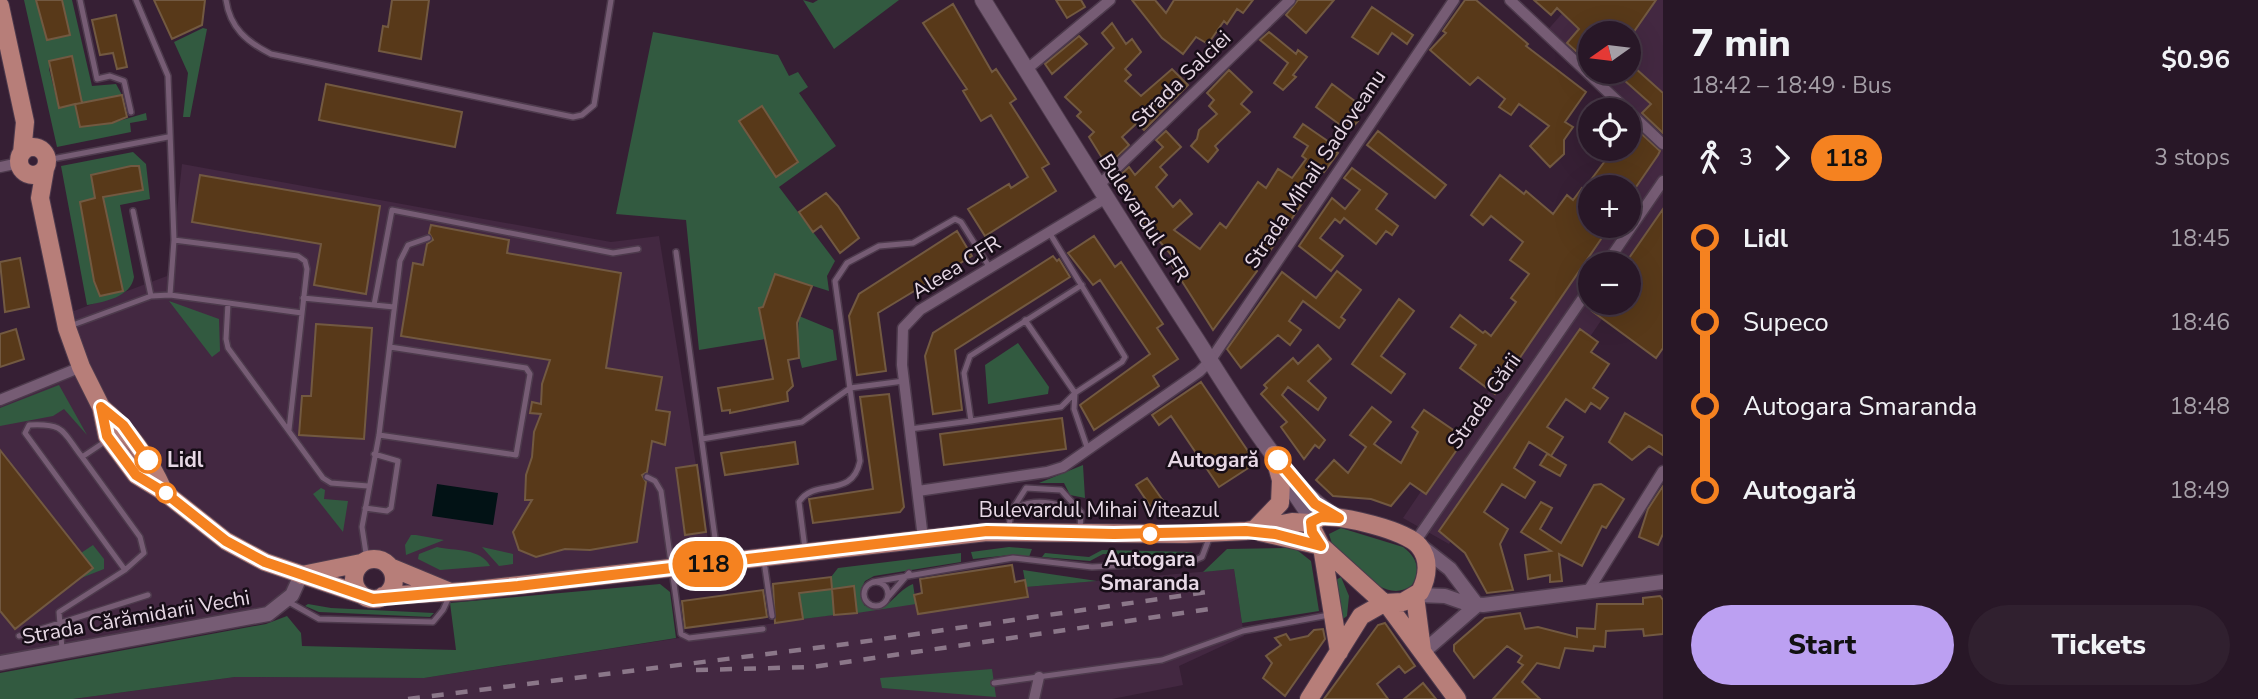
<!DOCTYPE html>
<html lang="en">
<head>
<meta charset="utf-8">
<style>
  body { margin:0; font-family:"Nunito Sans",sans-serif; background:#30202f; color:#f1f3f6; height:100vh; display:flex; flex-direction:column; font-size:26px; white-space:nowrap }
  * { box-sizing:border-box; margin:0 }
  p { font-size:23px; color:#a59fa7 }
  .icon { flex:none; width:38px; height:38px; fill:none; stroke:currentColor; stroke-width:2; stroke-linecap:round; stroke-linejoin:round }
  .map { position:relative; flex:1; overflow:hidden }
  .side { display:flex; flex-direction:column; background:#281727; width:595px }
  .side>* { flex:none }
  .badge { padding:0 14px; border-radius:23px; font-size:24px; line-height:46px }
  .needle { width:46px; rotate:256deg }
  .controls { position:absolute; left:1578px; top:21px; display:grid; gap:14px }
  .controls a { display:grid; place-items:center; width:63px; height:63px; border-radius:50%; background:#281727; box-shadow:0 7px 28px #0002,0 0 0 2px #443644; font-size:35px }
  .map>.badge { position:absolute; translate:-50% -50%; box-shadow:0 0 0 4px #fff }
  .legs { display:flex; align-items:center; gap:10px; height:77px; padding:0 28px; font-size:23px }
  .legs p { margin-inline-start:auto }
  .head { display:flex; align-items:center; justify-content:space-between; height:119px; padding:0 28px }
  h1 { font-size:38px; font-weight:800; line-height:52px }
  .button { display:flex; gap:14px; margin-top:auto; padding:14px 28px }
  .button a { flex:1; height:80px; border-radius:42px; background:#bca0f2; color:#111; font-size:28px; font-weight:800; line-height:80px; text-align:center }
  .button a+a { background:#30202f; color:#f1f3f6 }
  ul { padding:0 28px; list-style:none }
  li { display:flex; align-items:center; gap:24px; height:84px; font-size:26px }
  li i { display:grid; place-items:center; width:10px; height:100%; margin:0 9px; background:currentColor }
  li i::after { content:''; width:18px; height:18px; margin:-9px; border:5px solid; border-radius:50%; background:#281727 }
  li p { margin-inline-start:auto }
  li:first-child i { background:linear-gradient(#0000 50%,currentColor 0) }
  li:last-child i { background:linear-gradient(currentColor 50%,#0000 0) }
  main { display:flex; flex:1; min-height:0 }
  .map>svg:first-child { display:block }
  .built { fill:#432841; fill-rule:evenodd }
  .green { fill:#325a40 }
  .water { fill:#021215 }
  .building { fill:#583919; stroke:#725941; stroke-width:2 }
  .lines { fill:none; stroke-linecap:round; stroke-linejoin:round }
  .service-casing { stroke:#4d3a4c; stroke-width:8 }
  .minor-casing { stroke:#4d3a4c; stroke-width:13 }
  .tertiary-casing { stroke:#4d3a4c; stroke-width:17 }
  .secondary-casing { stroke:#4d3a4c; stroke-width:18 }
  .primary-casing { stroke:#4d3a4c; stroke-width:20 }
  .service { stroke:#765c74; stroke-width:5 }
  .minor { stroke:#765c74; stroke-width:10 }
  .tertiary { stroke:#765c74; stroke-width:14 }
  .secondary { stroke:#765c74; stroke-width:16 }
  .primary { stroke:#b77e79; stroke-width:18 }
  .rail { stroke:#8b7789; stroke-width:4.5; stroke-dasharray:12 12; stroke-linecap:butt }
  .line-1-casing { stroke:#fff; stroke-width:16 }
  .line-1 { stroke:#f58220; stroke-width:10 }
  .stop-1-dot { fill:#fff; stroke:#f58220; stroke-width:3.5 }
  .labels { text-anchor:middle; stroke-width:5; stroke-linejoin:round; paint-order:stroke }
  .street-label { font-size:21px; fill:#e7d8e5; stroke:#170d17 }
  .stop-label { font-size:21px; font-weight:bold; fill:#e7d8e5; stroke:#170d17; text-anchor:start }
</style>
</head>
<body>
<main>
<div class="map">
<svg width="1663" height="699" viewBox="0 0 1663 699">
  <rect width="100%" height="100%" fill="#361f34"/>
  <path class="built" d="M1574,0h89v230l-34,34h-38v39h22l-164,241 -46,-26 198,-292h28l-2,-39 32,-47 -114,-107zM1591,33h38v39h-38z
    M182,164l429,78 48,-6 53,328 -260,27 -79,-35 -72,18 -22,34 -279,55v-263l81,-33 -15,-53 101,-38 7,-36z
    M1234,569l10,67 -65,30 4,19 -71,14h-1039l162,-22 189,1 351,-55 251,-36z"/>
  <path class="green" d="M24,0h48l20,86 24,-2 6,11 -16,3 1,5h-25l-10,-47 -22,5 -1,8 10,39 16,-4 5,23 32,-4 34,-10 1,7 -17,3 1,9 -74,15z
    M803,0l10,3 5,-3h81l-65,49z
    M203,28l4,1 -17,88h-7l5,-44 -14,-31z
    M653,32l125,23 11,21 9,-4 10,15 -9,6 37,53 -57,41 56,74 -8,15 2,15 -54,-17 -8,22 4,11 -12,1 6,31 -66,11 -13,-130 -70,-6z
    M133,152l13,12 4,35 -30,6 14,72c-3,20 -30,25 -47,28l-26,-139z
    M169,301l50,18 1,32 -8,6z
    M799,316l34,14 4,30 -35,8 -5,-20z
    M1018,343l31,44 -1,7 -60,10 -3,-39z
    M59,385l28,50 -23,-26 -11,7 -53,10v-18z
    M1083,465l2,33 -15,-3 -6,-12h-25z
    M321,488l4,2 -1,9 24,2 -5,31 -30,-38z
    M1341,528l62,19c14,10 18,23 9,38 -28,22 -59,-23 -80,-41l-3,-10z
    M411,535h5l28,5 -38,15 -1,-10z
    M93,545l11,14v10l-28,11 5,-27z
    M437,547c17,4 44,1 53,19l-50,4 -22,-11 1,-5z
    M482,547l31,7v10l-14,2z
    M1009,547l23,2 -3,8 -19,-2 -37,4 -2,-7z
    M1287,548l10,2 14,11 8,50 -77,12 -8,-54 -31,3 24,-23z
    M1102,550l91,2 -6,4 -84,-2 -13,7 -48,-4 3,-4 44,4z
    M961,553v9l-87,14 -9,5 -4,8 3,16c22,14 30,-14 49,-21l3,20 -59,9 -4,-27 -21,3 2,26 -31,4 -4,-26 32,-16 7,-9z
    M1023,570l74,11 -71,6z
    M1341,577l8,19 -2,20 -4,3 -7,-39z
    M660,584l10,8 6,46 -252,40 -189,-1 -162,22h-73v-26l266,-49 21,-8 14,17 1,13 154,4 -6,-47z
    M308,604l23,4 103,5 -4,4 -111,-5 -14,-6z
    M992,669l4,28 -114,-9 -2,-10z"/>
  <path class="water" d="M437,484l61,9 -5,32 -61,-9z"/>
  <path class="building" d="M36,0h26l8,35 -23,5z
    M154,0h51l-3,25 -30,14z
    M392,0h37l-8,59 -42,-8 4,-25 5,1z
    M1056,0h25l4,7 -18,11z
    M1132,0h23l11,13 8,-13h79l-10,13 -6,-4 -10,15 -3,-3 -16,23 -12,-7 -13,17 -21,-16z
    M1298,0h36l-28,33 -20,-18z
    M1465,0h11l52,44 -2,2 60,46 -21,30 8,5 -9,13v14l-14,13 -20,-21 19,-20 -30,-22 -8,11 -12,-8 6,-8 -27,-22 -8,8 -40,-35 16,-17 -3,-2z
    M1534,0h122l-23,33h-42v24l-4,4 -20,-18 12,-14 -22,-21 -6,7z
    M953,4l39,68 4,-3 20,30 -6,4 39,61 -7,4 14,23 -71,45 -17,-27 41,-25 2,4 17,-11 -37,-62 -10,6 -18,-30 4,-2 -44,-66z
    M1372,7l41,28 -6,9 -15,-11 -14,21 -26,-17z
    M116,15l11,52 -10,2 -4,-16 -13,2 -8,-35z
    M1112,23l14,21 6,-5 9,13 -16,17 6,6 -6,6 16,15 31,-27 16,16 -44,45 -7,-7 -15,14 7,8 -22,21 -18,-29 5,-5 -17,-16 4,-4 -16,-15 49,-49 -12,-15z
    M1269,32l27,22 2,-4 9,7 -14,18 3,2 -13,13 -9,-7 14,-20 -28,-23z
    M1079,36l8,8 -35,30 -7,-10z
    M72,56l10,47 -6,1 46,-9 5,22 -15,6 -32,4 -5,-23 -16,4 -10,-47z
    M1635,68l28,25v40l-21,-20 9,-9 -36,-32h16z
    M1229,70l23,22 -11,12 9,8 -35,34 3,4 -10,12 -17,-16 6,-7 2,-9 18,-16 -8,-8 5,-6 -7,-7z
    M326,84l136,28 -7,35 -136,-27z
    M1332,84l28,21 -8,11 6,5 -7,8 -6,-4 -2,2 -27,-20z
    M762,106l36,56 -22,15 -37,-56z
    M1303,124l29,20 -2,3 8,6 -14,19 -10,-8 -19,29 10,6 -35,52 -2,-2 -14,19 3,3 -44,59 -44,-69 4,-4 -32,-37 4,-3 -28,-39 12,-11 6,8 28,-28 -7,-7 10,-9 15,16 -21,20 7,8 -11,12 17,20 7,-7 12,14 -18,16 26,19 20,-26 6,5 32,-46 8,6 12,-19 14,9 14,-19 -4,-3 6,-10 -14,-9z
    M1632,125l28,26 -2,4 -22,32h-45v39h19l-115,168 -35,-26 16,-23 -25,-18 9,-12 23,18 2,-2 6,5 25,-34 -5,-4 18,-24 -19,-14 13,-18 -32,-26 -8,9 -12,-10 29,-40 24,19 2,-3 27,23 14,-19 6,5 9,-12 2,1 30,-40h15z
    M1378,131l68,54 -11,13 -68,-53z
    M131,166h8l4,24 -40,7 20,94 -23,5 -6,-15 -14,-79 15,-4 -4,-23z
    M1352,168l35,26 -11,15 22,17 -6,9 -6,-4 -10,13 -32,-26 -4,5 -5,-4 -15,19 23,18 -12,15 -32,-25 33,-48 13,11 15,-19 -16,-12z
    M200,175l180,31 -14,88 -52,-9 7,-41 -129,-22z
    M826,193l12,13 21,32 -19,15 -19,-27 -8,6 -14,-20z
    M1663,209v139l-7,10 -64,-47 6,-8h31v-45z
    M431,225l78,15 -2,13 114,20 -15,95 56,9 -6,33 14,2 -5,33 -13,-4 -5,31 -5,3 4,7 -9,60 -47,8 -25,-1 -29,8 -17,-7 -6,-18 19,-32h-7l1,-25 6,-18 2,-25 7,-18 -11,-1 2,-11 9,2 1,-20 8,-24 -149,-24 12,-73 10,2 4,-21 6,-4 -4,-7z
    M957,231l15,25 -94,57 8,58 -29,4 -8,-59 10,-22z
    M1094,236l21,31 6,-5 42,62 -6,4 21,31 -25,17 6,10 -65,44 -14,-25 70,-51 -50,-74 -7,5 -25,-32z
    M1053,256l4,5 2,-2 11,18 -115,73 7,60 -29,4 -8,-58 8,-23z
    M20,258l9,49 -24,5 -5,-50z
    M1337,271l24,19 -20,27 4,3 -6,8 -36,-27 -14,20 12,9 -11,15 -12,-10 -37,33 -14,-19 55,-77 34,26z
    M775,274l37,12 -15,37 2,35 -11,2 5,26 -6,6 1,9 -58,12v-3l-8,1 -4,-23 55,-9 -14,-71 4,-1z
    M1399,299l15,12 -33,45 24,18 -14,19 -39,-29z
    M316,324l56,4 -8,111 -65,-4 3,-39h9z
    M16,329l8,30 -24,8v-33z
    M1580,329l18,13 -7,10 18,12 -16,24 15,10 -8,11 -9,-6 -6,9 -19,-13 -19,28 16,10 -12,19 15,9 -6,11 -20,-11 7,-11 3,1 -21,-13 -15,26 21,14 -10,16 -23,-14 -18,28 24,17 -8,15 13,46 -26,3 -22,-40 -26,-22z
    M1318,345l13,14 -23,22 18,17 -8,12 -30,-23 -6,8 43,45 -6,8 -4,-3 -11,14 -23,-32 6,-5 -26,-28 6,-6 -3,-3 29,-27 5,6z
    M1201,382l55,81 -37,24 -48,-71 -12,9 -7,-10z
    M889,394l15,113 -4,5 -87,11 -4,-24 64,-10 -13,-92z
    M1372,407l19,15 -17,22 27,19 17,-31 -6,-5 12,-17 41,28 -39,56 -16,-11 -19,23 -20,-7 -38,-3 -17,-16 18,-20 14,13 18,-26 -16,-12z
    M1625,413l38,23v19l-14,-9 -17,14 -23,-18z
    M1062,418l4,31 -122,16 -4,-31z
    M795,442l3,22 -73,11 -4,-22z
    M0,450l93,118 -78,61 -15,-18z
    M697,465l9,67 -21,3 -9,-67z
    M1147,478l17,24 -11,8 -17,-25z
    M1601,484l23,15 -18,29 -4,-2 -20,40 -23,-12 3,27 -12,1v-7l-22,4 -3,-24 26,-4 -30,-19 20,-30 11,6 -12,21 21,14 33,-58z
    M1663,486v48l-5,11 -19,-8 9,-28z
    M1012,565l3,17 10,-2 3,17 -110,17 -4,-19 8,-2 -2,-14z
    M831,577l1,12 -33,4 4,26 -28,4 -2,-39z
    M854,586l3,27 -23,2 -2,-26z
    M763,590l4,27 -82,11 -3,-27z
    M1660,596l3,4v34l-19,2 -1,-7 -37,2 -1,16 -11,-1 -1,5 -28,-3 -6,20 -22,-5 -15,19 18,17h-47l30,-34 -5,-3 4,-6 -15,-10 -33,32 -20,-27v-6l31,-27 35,-5 5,16 13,-2 39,10v-9l18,1 2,-25h46v-6z
    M1385,623l30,43 -10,7 -6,-7 -22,18 11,15h-64l54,-74z
    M1323,629l2,10 -40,57 -22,-18 9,-15 -6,-7 15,-11 -6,-7 11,-4 4,6 18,-4 6,-6z
    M1423,683l13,16h-32z"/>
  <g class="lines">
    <defs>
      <path id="service" d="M80,0l17,79 13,-3 14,5 7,31
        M136,0l32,76 6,164 -4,55 132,18
        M226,0c4,28 21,42 45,54l302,63 9,-2 12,-10 17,-105
        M47,160l121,-23
        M133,211l18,85
        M174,240l124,16 7,5 2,8 -18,161
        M676,252l42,308
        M303,298l71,7 18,-95 221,43 25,-4
        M228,303l-2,36 2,9 95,130 8,5 37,3
        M374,305l20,2
        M1025,320l50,73 -1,16 14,41
        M70,326l81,-30 19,-1
        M971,421l90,-14 14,-14 47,-31 3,-5 -76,-125
        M910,429l61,-8 -7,-48 6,-17 112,-71
        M379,435l137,20 14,-81 -4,-6 -136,-21
        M702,439l100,-17 48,-34 54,-7
        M106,441l-24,16c-20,-26 -17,-34 -53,-32l-4,8 100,137
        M647,477l8,4 6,10 20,143 8,4 74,-9
        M365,508l22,3 4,-3 7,-47 -24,-7
        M1012,510l14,-22 35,2 18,20
        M1009,528l2,-17c22,-15 46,-8 70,1l-1,18
        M805,549l-6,-47c16,-25 53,-2 61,-41l-25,-180 12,-18 32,-17 34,-3 42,-24 6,3 29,46
        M367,560l-5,-33 17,-92 21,-174 8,-16 20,-7
        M764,561l8,55
        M873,582l140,-24 79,9 99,-5 11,-5 8,-21
        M864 594a12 12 0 1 1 24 0a12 12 0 1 1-24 0Z
        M888,597l21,-24
        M287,601l32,18 114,3 10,-12 7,-15
        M19,636l129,-41
        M62,649l-3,-37 66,-42 19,-17 -4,-16 -58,-80
        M994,683l168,-23 81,-29 86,-16"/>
      <path id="minor" d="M1510,0l117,110
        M1026,70l84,-70
        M1629,112l34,32
        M0,167l19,-4
        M1098,186l192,-186
        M1606,264l57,-83
        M0,400l81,-33
        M918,491l129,-19 16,-5 136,-95 11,-11 244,-361
        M923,538l-21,-173 1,-37 17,-18 186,-112
        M1415,542l176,-256
        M1588,591l75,-120
        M1034,699l5,-22"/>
      <path id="tertiary" d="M1418,544l32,25 27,36
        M1417,595l28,1 20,7 18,2 180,-23
        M1422,653l55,-48
        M0,663l268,-49 24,-19 9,-20"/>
      <path id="secondary" d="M983,0c68,110 136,219 206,328 32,48 99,167 149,189
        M1290,486l23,34"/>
      <path id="primary" d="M0,6l25,116 -3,31
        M19 161a14 14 0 1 1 28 0a14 14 0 1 1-28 0Z
        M45,169l-5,29 27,130 14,39 20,40 6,29 12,16 17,23 28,17 62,49 39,21 97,33
        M101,407c29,24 48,51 63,85
        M1321,517c20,-2 85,13 98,29 11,13 9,31 1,46l-17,10 -19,1 -63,-57 -11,-22z
        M1256,528l24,-25 1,-23 -7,-25
        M1260,532l61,14
        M1322,547l17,105
        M354 579a20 20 0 1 1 40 0a20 20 0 1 1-40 0Z
        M390,567l58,24
        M302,575l59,-12
        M383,596l84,-5 520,-59 198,2 61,-3 46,-9 19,1
        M1415,596l7,54
        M1387,604l70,95
        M1309,699l52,-83 23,-13"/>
    </defs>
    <use href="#service" class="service-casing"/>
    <use href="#minor" class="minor-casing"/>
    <use href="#tertiary" class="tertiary-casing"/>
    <use href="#secondary" class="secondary-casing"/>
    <use href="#primary" class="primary-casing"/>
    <use href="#service" class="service"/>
    <use href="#minor" class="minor"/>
    <use href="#tertiary" class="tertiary"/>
    <use href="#secondary" class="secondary"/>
    <use href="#primary" class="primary"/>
    <path class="rail" d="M696,670l116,-3 405,-59
      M408,699l446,-56 360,-52"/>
  </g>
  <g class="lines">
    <defs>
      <path id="line-1" d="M148,460l-25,-35 -22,-18 6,29 29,39 28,17 62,49 39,21 108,37 145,-13 469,-55 127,3 132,-3 29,3 46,12 -9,-14 -1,-10 10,-5 18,1 -24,-14 -37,-44"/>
    </defs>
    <use href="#line-1" class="line-1-casing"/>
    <use href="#line-1" class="line-1"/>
  </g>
  <g class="stop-1-dot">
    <circle cx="148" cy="460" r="12"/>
    <circle cx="1278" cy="460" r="12"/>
    <circle cx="166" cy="493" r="9"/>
    <circle cx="1150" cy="534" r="9"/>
  </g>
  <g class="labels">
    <g class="street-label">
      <text transform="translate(1181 79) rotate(-44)" y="7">Strada Salciei</text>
      <text transform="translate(1315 169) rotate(-56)" y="7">Strada Mihail Sadoveanu</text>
      <text transform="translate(1144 218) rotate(57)" y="7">Bulevardul CFR</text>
      <text transform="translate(956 267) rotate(-32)" y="7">Aleea CFR</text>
      <text transform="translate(1484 401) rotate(-55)" y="7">Strada Gării</text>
      <text x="1099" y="517">Bulevardul Mihai Viteazul</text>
      <text transform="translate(136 617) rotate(-10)" y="7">Strada Cărămidarii Vechi</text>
    </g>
    <g class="stop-label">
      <text x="167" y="467">Lidl</text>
      <text x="1259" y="467" text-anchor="end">Autogară</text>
      <text x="1150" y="566" text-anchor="middle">Autogara<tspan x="1150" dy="24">Smaranda</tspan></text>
    </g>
  </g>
</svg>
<div class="controls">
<a><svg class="needle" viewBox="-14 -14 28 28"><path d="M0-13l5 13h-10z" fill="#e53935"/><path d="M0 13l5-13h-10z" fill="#a59fa7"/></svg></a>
<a><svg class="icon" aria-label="locate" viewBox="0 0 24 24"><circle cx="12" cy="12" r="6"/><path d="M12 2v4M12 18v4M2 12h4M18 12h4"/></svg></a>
<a>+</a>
<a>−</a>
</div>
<b class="badge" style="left:708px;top:564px;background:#f58220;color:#111">118</b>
</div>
<section class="side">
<div class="head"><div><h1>7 min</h1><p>18:42 – 18:49 · Bus</p></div><b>$0.96</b></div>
<div class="legs"><svg class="icon" aria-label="walk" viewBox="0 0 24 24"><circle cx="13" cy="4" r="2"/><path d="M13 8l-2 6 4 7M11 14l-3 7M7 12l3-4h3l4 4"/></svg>3<svg class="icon" aria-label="forward" viewBox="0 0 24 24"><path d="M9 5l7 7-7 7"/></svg><b class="badge" style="background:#f58220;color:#111">118</b><p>3 stops</p></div>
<ul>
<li><i style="color:#f58220"></i><b>Lidl</b><p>18:45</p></li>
<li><i style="color:#f58220"></i><span>Supeco</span><p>18:46</p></li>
<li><i style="color:#f58220"></i><span>Autogara Smaranda</span><p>18:48</p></li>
<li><i style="color:#f58220"></i><b>Autogară</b><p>18:49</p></li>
</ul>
<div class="button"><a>Start</a><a>Tickets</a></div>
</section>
</main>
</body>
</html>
